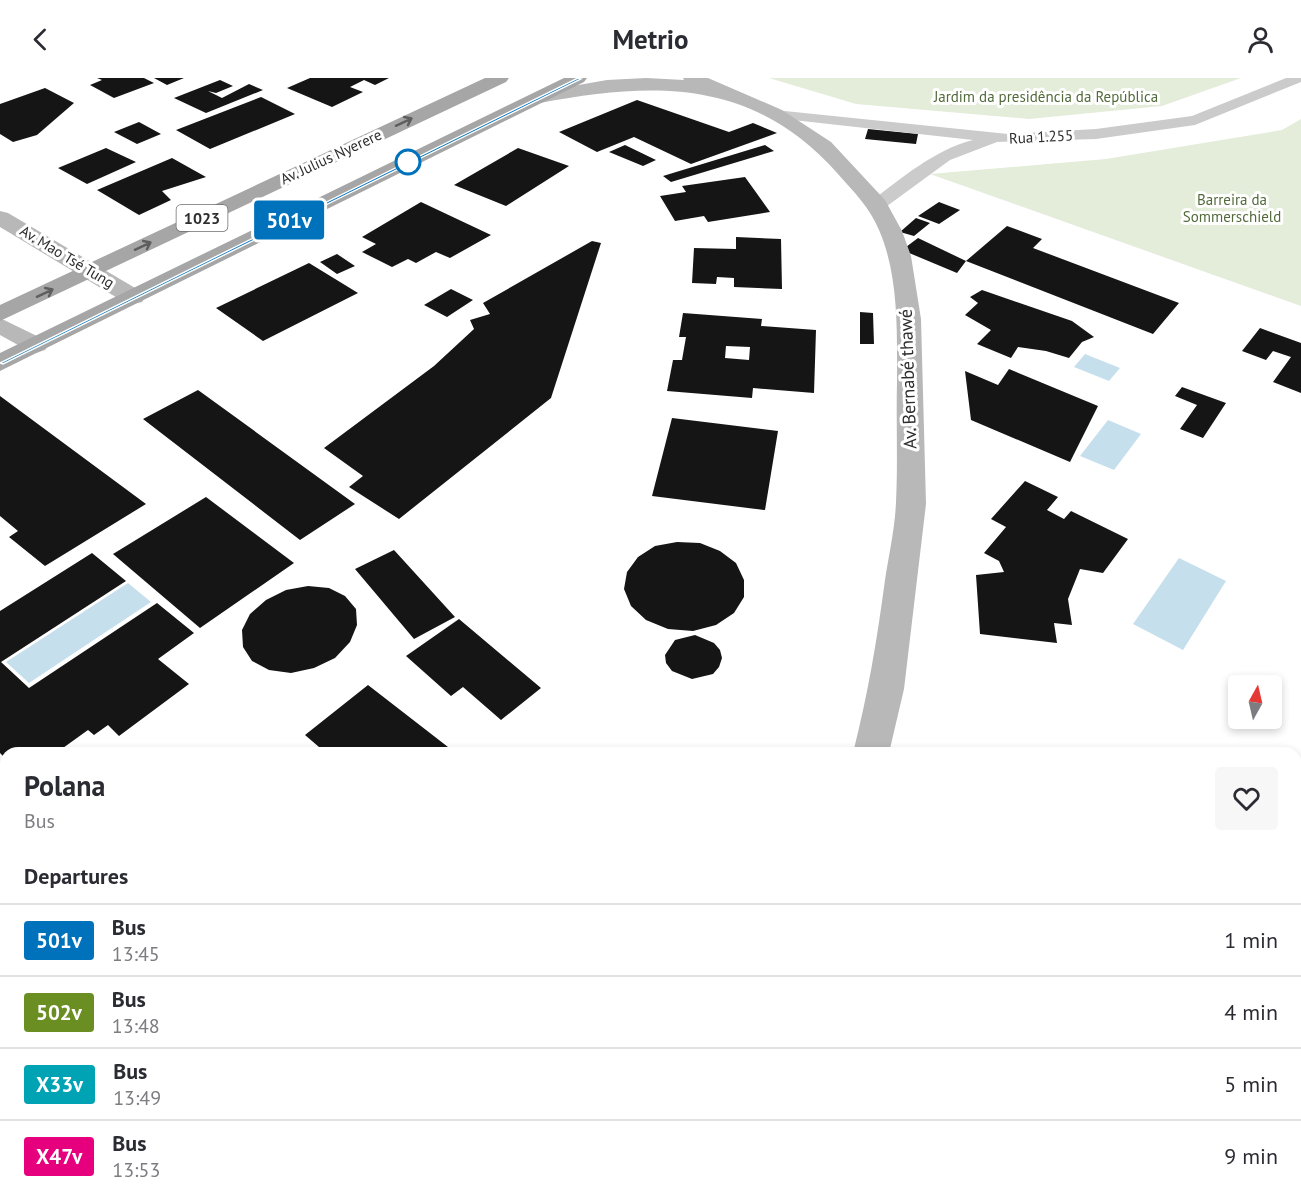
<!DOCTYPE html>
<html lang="en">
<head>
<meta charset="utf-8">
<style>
  body { margin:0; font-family:"PT Sans",sans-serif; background:#f7f7f7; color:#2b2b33; height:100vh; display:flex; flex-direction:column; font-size:22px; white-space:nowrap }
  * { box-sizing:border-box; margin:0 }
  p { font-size:20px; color:#7c7c81 }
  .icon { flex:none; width:33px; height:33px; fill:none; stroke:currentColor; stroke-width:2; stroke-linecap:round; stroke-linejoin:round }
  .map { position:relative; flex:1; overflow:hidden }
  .side { position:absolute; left:0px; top:669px; width:1302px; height:456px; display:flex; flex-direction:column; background:#fff; border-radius:18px 18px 0 0; box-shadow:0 3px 9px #0003 }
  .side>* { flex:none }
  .badge { padding:0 12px; border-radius:4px; font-size:21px; line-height:39px }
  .needle { width:39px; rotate:8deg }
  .controls { position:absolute; left:1228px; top:597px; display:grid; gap:12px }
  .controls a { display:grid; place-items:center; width:54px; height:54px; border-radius:6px; background:#fff; box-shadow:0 3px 9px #0003; font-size:30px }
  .map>.badge { position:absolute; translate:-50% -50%; box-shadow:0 0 0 3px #fff }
  h2 { padding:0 24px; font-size:22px; line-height:54px }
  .round { display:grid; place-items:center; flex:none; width:63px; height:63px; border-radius:6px; background:#f7f7f7 }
  .headline { display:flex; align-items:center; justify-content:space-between; height:102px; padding:0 24px }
  h1 { font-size:28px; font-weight:700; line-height:45px }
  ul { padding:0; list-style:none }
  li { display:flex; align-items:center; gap:18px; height:72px; padding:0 24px; border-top:2px solid #e1e1e2 }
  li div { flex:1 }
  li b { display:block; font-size:22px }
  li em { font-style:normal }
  li .badge { min-width:66px; font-weight:700; text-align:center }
  header { display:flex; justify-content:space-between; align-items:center; height:78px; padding:0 24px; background:#fff; font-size:27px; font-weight:700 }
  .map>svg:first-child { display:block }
  .green { fill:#e4ecda }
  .water { fill:#c6dfec }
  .building { fill:#151515; fill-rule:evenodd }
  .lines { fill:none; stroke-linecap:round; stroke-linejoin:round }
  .lane { fill:#cbcbcb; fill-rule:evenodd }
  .secondary { fill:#b8b8b8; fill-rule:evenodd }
  .primary { fill:#a6a6a6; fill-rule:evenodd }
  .oneway { stroke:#5e5e5e }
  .line { fill:#0072bc; stroke:#fff; stroke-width:1.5 }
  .stop-dot { fill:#fff; stroke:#0072bc; stroke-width:3 }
  .labels { text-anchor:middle; stroke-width:6; stroke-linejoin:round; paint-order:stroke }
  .far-park-label { font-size:15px; fill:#526a3a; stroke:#fff }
  .far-street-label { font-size:15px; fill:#2e2e2e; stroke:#fff }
  .shield { fill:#fff; stroke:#6d6d6d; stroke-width:1.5 }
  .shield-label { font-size:16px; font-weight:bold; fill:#2e2e2e }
  .street-label { font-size:18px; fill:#2e2e2e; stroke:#fff }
</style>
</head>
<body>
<header><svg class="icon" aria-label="back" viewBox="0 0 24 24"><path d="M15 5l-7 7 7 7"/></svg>Metrio<svg class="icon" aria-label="person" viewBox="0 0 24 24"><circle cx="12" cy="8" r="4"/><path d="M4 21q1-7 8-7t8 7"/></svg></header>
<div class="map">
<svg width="1301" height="1125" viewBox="0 0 1301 1125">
  <rect width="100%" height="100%" fill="#fff"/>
  <path class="green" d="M769,0h472l-79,28 -133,13 -173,-15z
    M1301,41v187l-371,-132 176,-15 176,-29z"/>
  <path class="water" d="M1085,276l35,14 -11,13 -35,-14z
    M1108,342l33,14 -27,36 -34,-14z
    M1179,480l47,23 -43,69 -50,-26z
    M128,505l23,19 -122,81 -23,-21z"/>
  <path class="building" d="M97,0h47l10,5 -40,15 -24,-13 12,-5z
    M154,0h30l-17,7z
    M310,0h79l-14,7 -11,-5 -14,7 13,5 -31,15 -45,-19z
    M220,2l13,6 -17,7 -8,-2 14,7 27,-14 14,6 -57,23 -32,-15z
    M45,10l29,15 -37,32 -24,7 -13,-8v-30z
    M261,19l34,17 -85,35 -34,-19z
    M637,22l92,32 24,-9 24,10 -86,31 -57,-27 -37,15 -38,-20z
    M139,44l22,12 -24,10 -23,-12z
    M868,51l50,5 -2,10 -51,-5z
    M625,67l31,15 -13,6 -34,-14z
    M765,67l9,6 -103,31 -8,-6z
    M106,70l30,14 -49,22 -29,-16z
    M518,70l51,18 -63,40 -52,-21z
    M172,80l34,19 -44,14 9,9 -32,15 -42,-25z
    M745,99l25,35 -62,10 -4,-6 -29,5 -15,-25 26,-4 -4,-6z
    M421,124l70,33 -41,23 -14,-6 -20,11 -8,-4 -16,8 -30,-15 14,-8 -14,-7z
    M939,124l21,8 -21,14 -21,-8z
    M916,140l14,5 -16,13 -14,-4z
    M1007,148l35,13 -9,9 146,55 -26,31 -187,-73z
    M736,159l45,2 1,50 -48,-2v-9l-17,-1 -1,7 -24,-1 2,-35 42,1z
    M918,160l48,23 -9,12 -55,-23z
    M592,163l9,2 -50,155 -152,121 -50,-32 14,-11 -39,-28 110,-82 40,-37 -4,-9 20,-6 -7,-11z
    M337,176l18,12 -18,8 -17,-12z
    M309,185l49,30 -95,48 -47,-33z
    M451,211l22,11 -26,17 -23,-12z
    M982,212l90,31 22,16 -12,5 -13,16 -23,-7 -28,-4 -7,11 -34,-14 14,-14 -26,-15 13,-12 -8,-6z
    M860,234l13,1 1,31h-14z
    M683,235l79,6 -1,7 55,4 -2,63 -61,-5 -1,10 -85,-7 6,-31h9l4,-23h-7zM726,268l24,1 -1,13 -24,-2z
    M1260,250l41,15v50l-28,-11 18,-25 -18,-6 -7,9 -24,-9z
    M1009,291l89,37 -28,56 -99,-42 -6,-49 33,14z
    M1182,309l44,16 -23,35 -23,-9 17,-24 -22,-9z
    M198,312l157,114 -55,36 -157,-121z
    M0,318l146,108 -101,62 -36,-29 9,-6 -18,-15z
    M672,340l106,13 -13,79 -113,-14z
    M1025,403l33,16 -11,13 17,9 7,-8 57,28 -25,34 -23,-4 -12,30 4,26 -18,-2 3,20 -77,-9 -4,-59 28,-3 -5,-11 -15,-8 22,-26 -15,-8z
    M206,419l88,66 -94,65 -87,-74z
    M677,464l23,1 20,8 16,12 8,17v17l-10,16 -18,12 -23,6 -25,-2 -22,-9 -15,-14 -7,-17 3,-17 11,-15 17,-11z
    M394,472l61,67 -41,22 -59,-70z
    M92,475l34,28 -125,81 28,26 128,-85 37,30 -36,26 31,25 -70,52 -11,-11 -14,10 -6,-5 -32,23h-50v6l-6,-6v-142z
    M308,508l21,2 16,8 11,13 1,16 -7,17 -15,16 -21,10 -23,5 -22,-3 -17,-9 -9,-14 -1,-17 8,-16 16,-14 20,-10z
    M459,541l82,69 -40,32 -38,-33 -12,9 -45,-40z
    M695,557l19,8 6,7 2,8 -3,9 -6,7 -21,5 -20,-8 -6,-8 -1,-8 10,-15z
    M368,607l80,62 -7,6h-115l-21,-18z
    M1300,935h1v73l-5,-3v-53z
    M1297,1041h4v26l-5,-2z
    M30,1119h445l-2,6h-446z
    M896,1119h199l-2,6h-200z"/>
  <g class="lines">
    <path class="lane" d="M1286,0h15v4l-106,43 -99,14 -99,3 -47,18 -67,49 -6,1 -8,-5 2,-4c31,-23 63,-51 102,-61l-198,-22 -7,-4 7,-4 233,24 88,-5 96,-13z"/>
    <path class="secondary" d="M646,0l38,2 -1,-2h25l74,32 49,32 54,58 17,31 9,25 10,63 5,185 -22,185 -15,64h-36c15,-59 24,-113 32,-173 4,-26 10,-52 11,-78 2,-40 0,-81 1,-121 0,-49 2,-105 -18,-151 -9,-22 -25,-38 -41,-56 -84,-95 -182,-93 -298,-71l-9,-6 2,-4 74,-13z
      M0,133l8,2 134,79 3,5 -3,5 -9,2 -9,-2 -124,-75z
      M0,240l45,22 4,5 -4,5 -9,3 -9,-3 -27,-15z
      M716,1119h48l-2,6h-48z"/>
    <path class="primary" d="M485,0h24l-3,4 -506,239v-16z
      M564,0h23l-3,4 -584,289v-18z"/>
  </g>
  <defs><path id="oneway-shaft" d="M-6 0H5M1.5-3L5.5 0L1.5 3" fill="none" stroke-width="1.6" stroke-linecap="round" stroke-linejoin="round" transform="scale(1.5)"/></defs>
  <g class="oneway">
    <use href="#oneway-shaft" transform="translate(404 44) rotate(-25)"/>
    <use href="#oneway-shaft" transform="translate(143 168) rotate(-25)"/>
    <use href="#oneway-shaft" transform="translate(45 215) rotate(-25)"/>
  </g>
  <path class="line" d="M578,0l3,1 -578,285 -3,-1z"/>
  <circle class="stop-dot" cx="408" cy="84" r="12"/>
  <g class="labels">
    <g class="far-park-label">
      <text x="1046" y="24">Jardim da presidência da República</text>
      <text x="1232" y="127">Barreira da<tspan x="1232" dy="17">Sommerschield</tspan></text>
    </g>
    <g class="far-street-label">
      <text transform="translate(1041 59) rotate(-3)" y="5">Rua 1.255</text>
      <text transform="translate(331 79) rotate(-25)" y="5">Av. Julius Nyerere</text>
      <text transform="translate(67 179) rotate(31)" y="5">Av. Mao Tsé Tung</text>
    </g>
    <rect class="shield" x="176.5" y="127" width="51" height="26" rx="4.5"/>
    <g class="shield-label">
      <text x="202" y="146">1023</text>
    </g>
    <g class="street-label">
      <text transform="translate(908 301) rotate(-92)" y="6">Av. Bernabé thawé</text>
    </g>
  </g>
</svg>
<div class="controls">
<a><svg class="needle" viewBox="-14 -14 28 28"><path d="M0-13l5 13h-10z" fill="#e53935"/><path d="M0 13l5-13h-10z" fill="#7c7c81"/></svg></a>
</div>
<b class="badge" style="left:289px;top:142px;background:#0072bc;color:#fff">501v</b>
<section class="side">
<div class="headline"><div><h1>Polana</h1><p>Bus</p></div><a class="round"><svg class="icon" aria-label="heart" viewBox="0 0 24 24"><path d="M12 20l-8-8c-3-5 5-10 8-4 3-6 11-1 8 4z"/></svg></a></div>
<h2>Departures</h2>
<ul>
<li><span class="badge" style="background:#0072bc;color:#fff">501v</span><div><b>Bus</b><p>13:45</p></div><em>1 min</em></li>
<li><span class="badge" style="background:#6b8e23;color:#fff">502v</span><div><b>Bus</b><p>13:48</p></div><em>4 min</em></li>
<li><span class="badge" style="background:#00a3b4;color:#fff">X33v</span><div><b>Bus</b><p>13:49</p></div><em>5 min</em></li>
<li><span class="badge" style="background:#e6007e;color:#fff">X47v</span><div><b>Bus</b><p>13:53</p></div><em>9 min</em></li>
</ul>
</section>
</div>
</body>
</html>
